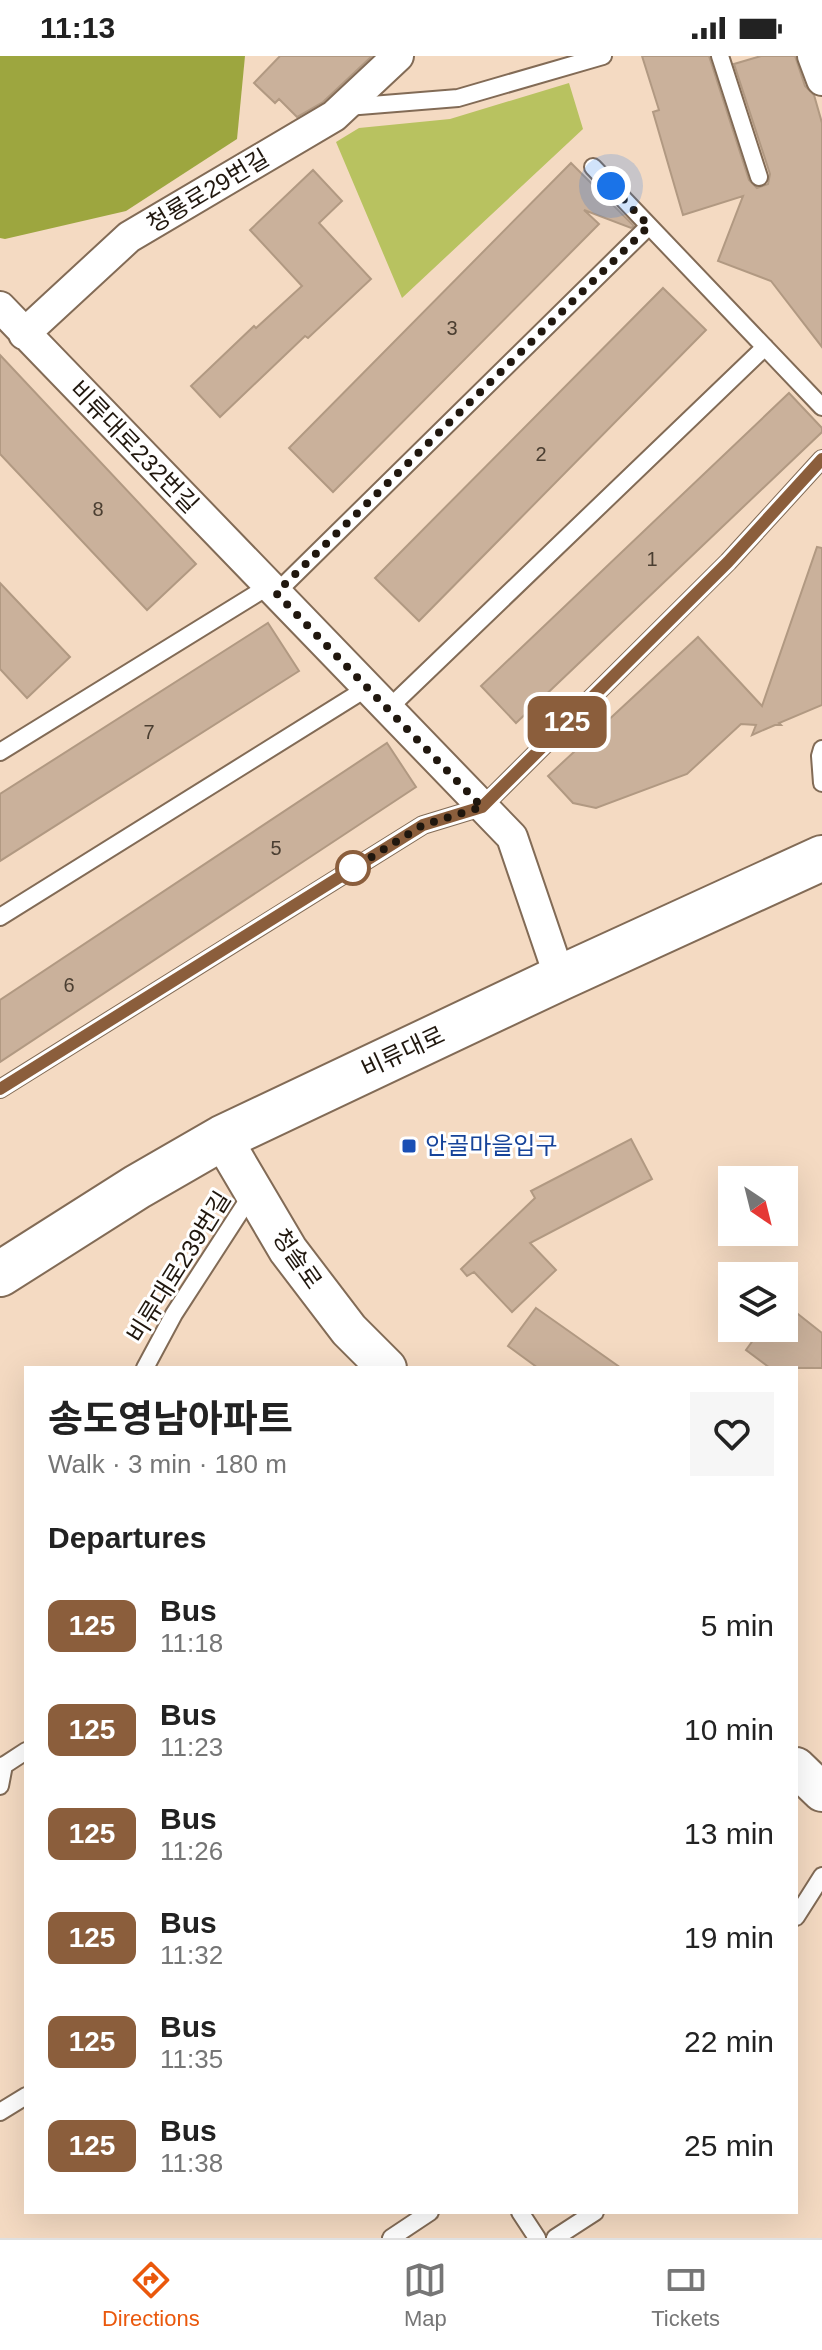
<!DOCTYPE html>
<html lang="en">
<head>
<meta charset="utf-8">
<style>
  body { margin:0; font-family:Arial,"Noto Sans KR",sans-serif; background:#f6f6f6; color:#222; height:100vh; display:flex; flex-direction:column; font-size:30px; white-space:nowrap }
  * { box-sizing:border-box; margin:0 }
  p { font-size:26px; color:#767676 }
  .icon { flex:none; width:44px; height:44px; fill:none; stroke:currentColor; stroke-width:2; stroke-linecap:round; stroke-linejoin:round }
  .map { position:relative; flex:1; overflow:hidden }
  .sheet { position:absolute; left:24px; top:1310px; width:774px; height:848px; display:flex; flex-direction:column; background:#fff; border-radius:0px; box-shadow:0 8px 32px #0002 }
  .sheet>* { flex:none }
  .badge { padding:0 16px; border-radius:12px; font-size:28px; line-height:52px }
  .needle { width:52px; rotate:145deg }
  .buttons { position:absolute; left:718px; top:1110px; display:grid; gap:16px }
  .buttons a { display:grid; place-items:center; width:80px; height:80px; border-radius:0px; background:#fff; box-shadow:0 8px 32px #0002; font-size:40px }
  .you { position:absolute; width:40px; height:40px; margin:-20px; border:6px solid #fff; border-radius:50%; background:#1a73e8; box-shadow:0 0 0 12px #1a73e833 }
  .map>.badge { position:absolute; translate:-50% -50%; box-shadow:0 0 0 4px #fff }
  h2 { padding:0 24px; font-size:30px; line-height:72px }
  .round { display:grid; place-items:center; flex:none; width:84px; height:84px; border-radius:0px; background:#f6f6f6 }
  .headline { display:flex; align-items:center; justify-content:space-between; height:136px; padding:0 24px }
  h1 { font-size:38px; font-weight:700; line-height:60px }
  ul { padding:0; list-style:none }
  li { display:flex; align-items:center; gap:24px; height:104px; padding:0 24px }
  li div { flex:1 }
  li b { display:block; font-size:30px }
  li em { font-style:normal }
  li .badge { min-width:88px; font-weight:700; text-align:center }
  .status { display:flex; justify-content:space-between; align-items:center; height:56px; padding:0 40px; background:#fff; direction:ltr }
  .status svg { height:22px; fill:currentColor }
  .dock { display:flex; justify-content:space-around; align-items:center; height:112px; border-top:2px solid #e0e0e0; background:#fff; font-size:22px; color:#767676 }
  .dock a { display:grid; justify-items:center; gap:4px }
  .dock .selected { color:#ea580c }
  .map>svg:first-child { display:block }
  .green { fill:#b8c260 }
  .forest { fill:#9da63f }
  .building { fill:#cab19b; stroke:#b19982; stroke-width:2 }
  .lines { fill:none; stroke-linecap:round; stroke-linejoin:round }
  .service-casing { stroke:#826b56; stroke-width:20 }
  .minor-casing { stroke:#826b56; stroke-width:34 }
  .tertiary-casing { stroke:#826b56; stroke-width:42 }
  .secondary-casing { stroke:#826b56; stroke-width:48 }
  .service { stroke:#fff; stroke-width:16 }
  .minor { stroke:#fff; stroke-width:30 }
  .tertiary { stroke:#fff; stroke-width:38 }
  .secondary { stroke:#fff; stroke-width:44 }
  .line-casing { stroke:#fff; stroke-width:18 }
  .line { stroke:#8b5e3c; stroke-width:12 }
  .walk { stroke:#20170e; stroke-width:8; stroke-dasharray:0 14.4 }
  .stop-dot { fill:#fff; stroke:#8b5e3c; stroke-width:4 }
  .transit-dot { fill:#1a4fb4; stroke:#fff; stroke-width:3 }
  .labels { text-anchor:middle; stroke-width:6; stroke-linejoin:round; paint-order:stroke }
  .number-label { font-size:20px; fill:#4a3e31 }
  .street-label { font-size:24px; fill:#20170e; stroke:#fff }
  .transit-label { font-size:24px; fill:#164399; stroke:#fff; text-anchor:start }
</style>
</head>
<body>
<div class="status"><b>11:13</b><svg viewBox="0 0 49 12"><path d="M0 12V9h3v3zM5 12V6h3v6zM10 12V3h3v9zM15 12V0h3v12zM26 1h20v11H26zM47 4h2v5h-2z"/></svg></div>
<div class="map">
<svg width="822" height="2182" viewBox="0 0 822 2182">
  <rect width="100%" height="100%" fill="#f4dac2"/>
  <path class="green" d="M569,27l14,46 -181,169 -66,-156 23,-14 91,-9z"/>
  <path class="forest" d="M0,0h245l-8,83 -111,72 -121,28 -5,-1z"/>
  <path class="building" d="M280,0h92l-49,46 -26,15 -18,-18 -4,4 -21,-20z
    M642,0h67l40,124 8,8 11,-4 2,-10 -36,-110 27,-8h34l10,30 9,9 8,28v224l-51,-66 -53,-20 25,-65 -60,19 -30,-103 6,-2z
    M571,107l63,63 -3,2 -47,-18 15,14 -266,268 -44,-44z
    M313,114l29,31 -23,22 52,56 -63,59 -3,-2 -85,81 -29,-31 63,-60 2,2 46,-42 -52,-56z
    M663,232l43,42 -287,291 -44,-43z
    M0,299l196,209 -49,46 -147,-156z
    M789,337l33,35v4l-306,291 -35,-37z
    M817,491l5,1v157l-43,18 2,2h-6l-23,10 4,-10 -15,-1 -54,50 -91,34 -23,-5 -25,-27 150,-139 64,69z
    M0,527l70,74 -43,41 -27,-29z
    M268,567l31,48 -299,190v-67z
    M387,687l29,44 -416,275v-62z
    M631,1083l21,40 -122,64 26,27 -44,42 -38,-40 -7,4 -6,-7 74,-71 -4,-7z
    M784,1247l38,30v35h-52l-24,-18 16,-22h22z
    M536,1252l85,60h-83l-30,-22z"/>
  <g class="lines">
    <defs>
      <path id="service" d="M720,0l39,121
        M347,51l111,-9 145,-42
        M593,111l229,240
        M276,537l373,-367
        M388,653l377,-362
        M822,693l-2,7 2,27
        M0,696l269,-166
        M0,861l367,-229
        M0,1033l423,-264 59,-18 246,-245 94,-103
        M145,1312l29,-54 79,-122
        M0,1712l26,-17
        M0,1730l4,-21
        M796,1861l26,-41
        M0,2056l26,-16
        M520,2156l17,26
        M391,2182l39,-26
        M555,2182l40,-26"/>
      <path id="minor" d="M813,0l9,24
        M0,251l512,530 48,141
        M24,278l105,-97 205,-121 64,-60"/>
      <path id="tertiary" d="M222,1082l66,112 61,80 38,38
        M796,1711l26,25"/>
      <path id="secondary" d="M0,1218l137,-87 85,-49 338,-160 262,-120"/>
    </defs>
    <use href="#service" class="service-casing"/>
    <use href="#minor" class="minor-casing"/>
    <use href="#tertiary" class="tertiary-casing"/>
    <use href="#secondary" class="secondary-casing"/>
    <use href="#service" class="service"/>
    <use href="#minor" class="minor"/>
    <use href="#tertiary" class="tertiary"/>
    <use href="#secondary" class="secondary"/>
  </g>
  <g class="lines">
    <defs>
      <path id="line" d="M0,1033l423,-264 59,-18 246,-245 94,-103"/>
    </defs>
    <use href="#line" class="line-casing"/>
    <use href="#line" class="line"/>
    <path class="walk" d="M353,812l-9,6 79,-49 59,-18 -206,-214 373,-367 -38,-40"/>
  </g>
  <circle class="stop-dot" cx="353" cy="812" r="16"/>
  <rect class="transit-dot" x="401" y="1082" width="16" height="16" rx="4"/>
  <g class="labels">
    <g class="number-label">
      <text x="452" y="279">3</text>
      <text x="541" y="405">2</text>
      <text x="98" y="460">8</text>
      <text x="652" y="510">1</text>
      <text x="149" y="683">7</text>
      <text x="276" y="799">5</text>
      <text x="69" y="936">6</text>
    </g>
    <g class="street-label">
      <text transform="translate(208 135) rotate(-31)" y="8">청룡로29번길</text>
      <text transform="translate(134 391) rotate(46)" y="8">비류대로232번길</text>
      <text transform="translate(403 996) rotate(-25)" y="8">비류대로</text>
      <text transform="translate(297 1203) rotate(55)" y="8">청솔로</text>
      <text transform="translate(179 1211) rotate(-58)" y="8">비류대로239번길</text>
    </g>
    <g class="transit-label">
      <text x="425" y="1098">안골마을입구</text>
    </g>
  </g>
</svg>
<div class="buttons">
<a><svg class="needle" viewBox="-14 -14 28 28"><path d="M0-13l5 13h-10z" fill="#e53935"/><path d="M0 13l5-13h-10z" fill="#767676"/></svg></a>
<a><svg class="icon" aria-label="layers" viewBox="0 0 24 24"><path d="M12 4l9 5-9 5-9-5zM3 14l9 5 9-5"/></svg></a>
</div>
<div class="you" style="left:611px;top:130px"></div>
<b class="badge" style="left:567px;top:666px;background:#8b5e3c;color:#fff">125</b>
<section class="sheet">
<div class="headline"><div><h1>송도영남아파트</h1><p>Walk · 3 min · 180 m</p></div><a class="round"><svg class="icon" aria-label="heart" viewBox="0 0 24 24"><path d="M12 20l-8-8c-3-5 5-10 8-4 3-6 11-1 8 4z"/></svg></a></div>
<h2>Departures</h2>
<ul>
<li><span class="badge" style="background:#8b5e3c;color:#fff">125</span><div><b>Bus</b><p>11:18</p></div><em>5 min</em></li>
<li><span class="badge" style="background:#8b5e3c;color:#fff">125</span><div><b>Bus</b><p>11:23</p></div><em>10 min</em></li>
<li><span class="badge" style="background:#8b5e3c;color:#fff">125</span><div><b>Bus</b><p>11:26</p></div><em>13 min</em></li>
<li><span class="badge" style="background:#8b5e3c;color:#fff">125</span><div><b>Bus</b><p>11:32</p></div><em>19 min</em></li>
<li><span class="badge" style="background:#8b5e3c;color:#fff">125</span><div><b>Bus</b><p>11:35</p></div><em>22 min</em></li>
<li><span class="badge" style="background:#8b5e3c;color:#fff">125</span><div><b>Bus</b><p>11:38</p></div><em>25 min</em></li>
</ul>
</section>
</div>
<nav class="dock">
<a class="selected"><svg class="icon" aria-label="directions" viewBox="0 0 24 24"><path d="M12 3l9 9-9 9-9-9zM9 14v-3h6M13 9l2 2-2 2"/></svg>Directions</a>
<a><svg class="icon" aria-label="map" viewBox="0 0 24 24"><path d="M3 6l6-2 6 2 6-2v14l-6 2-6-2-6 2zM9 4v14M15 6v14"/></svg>Map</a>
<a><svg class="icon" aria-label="tickets" viewBox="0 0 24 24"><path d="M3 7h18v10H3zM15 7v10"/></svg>Tickets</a>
</nav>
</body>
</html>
